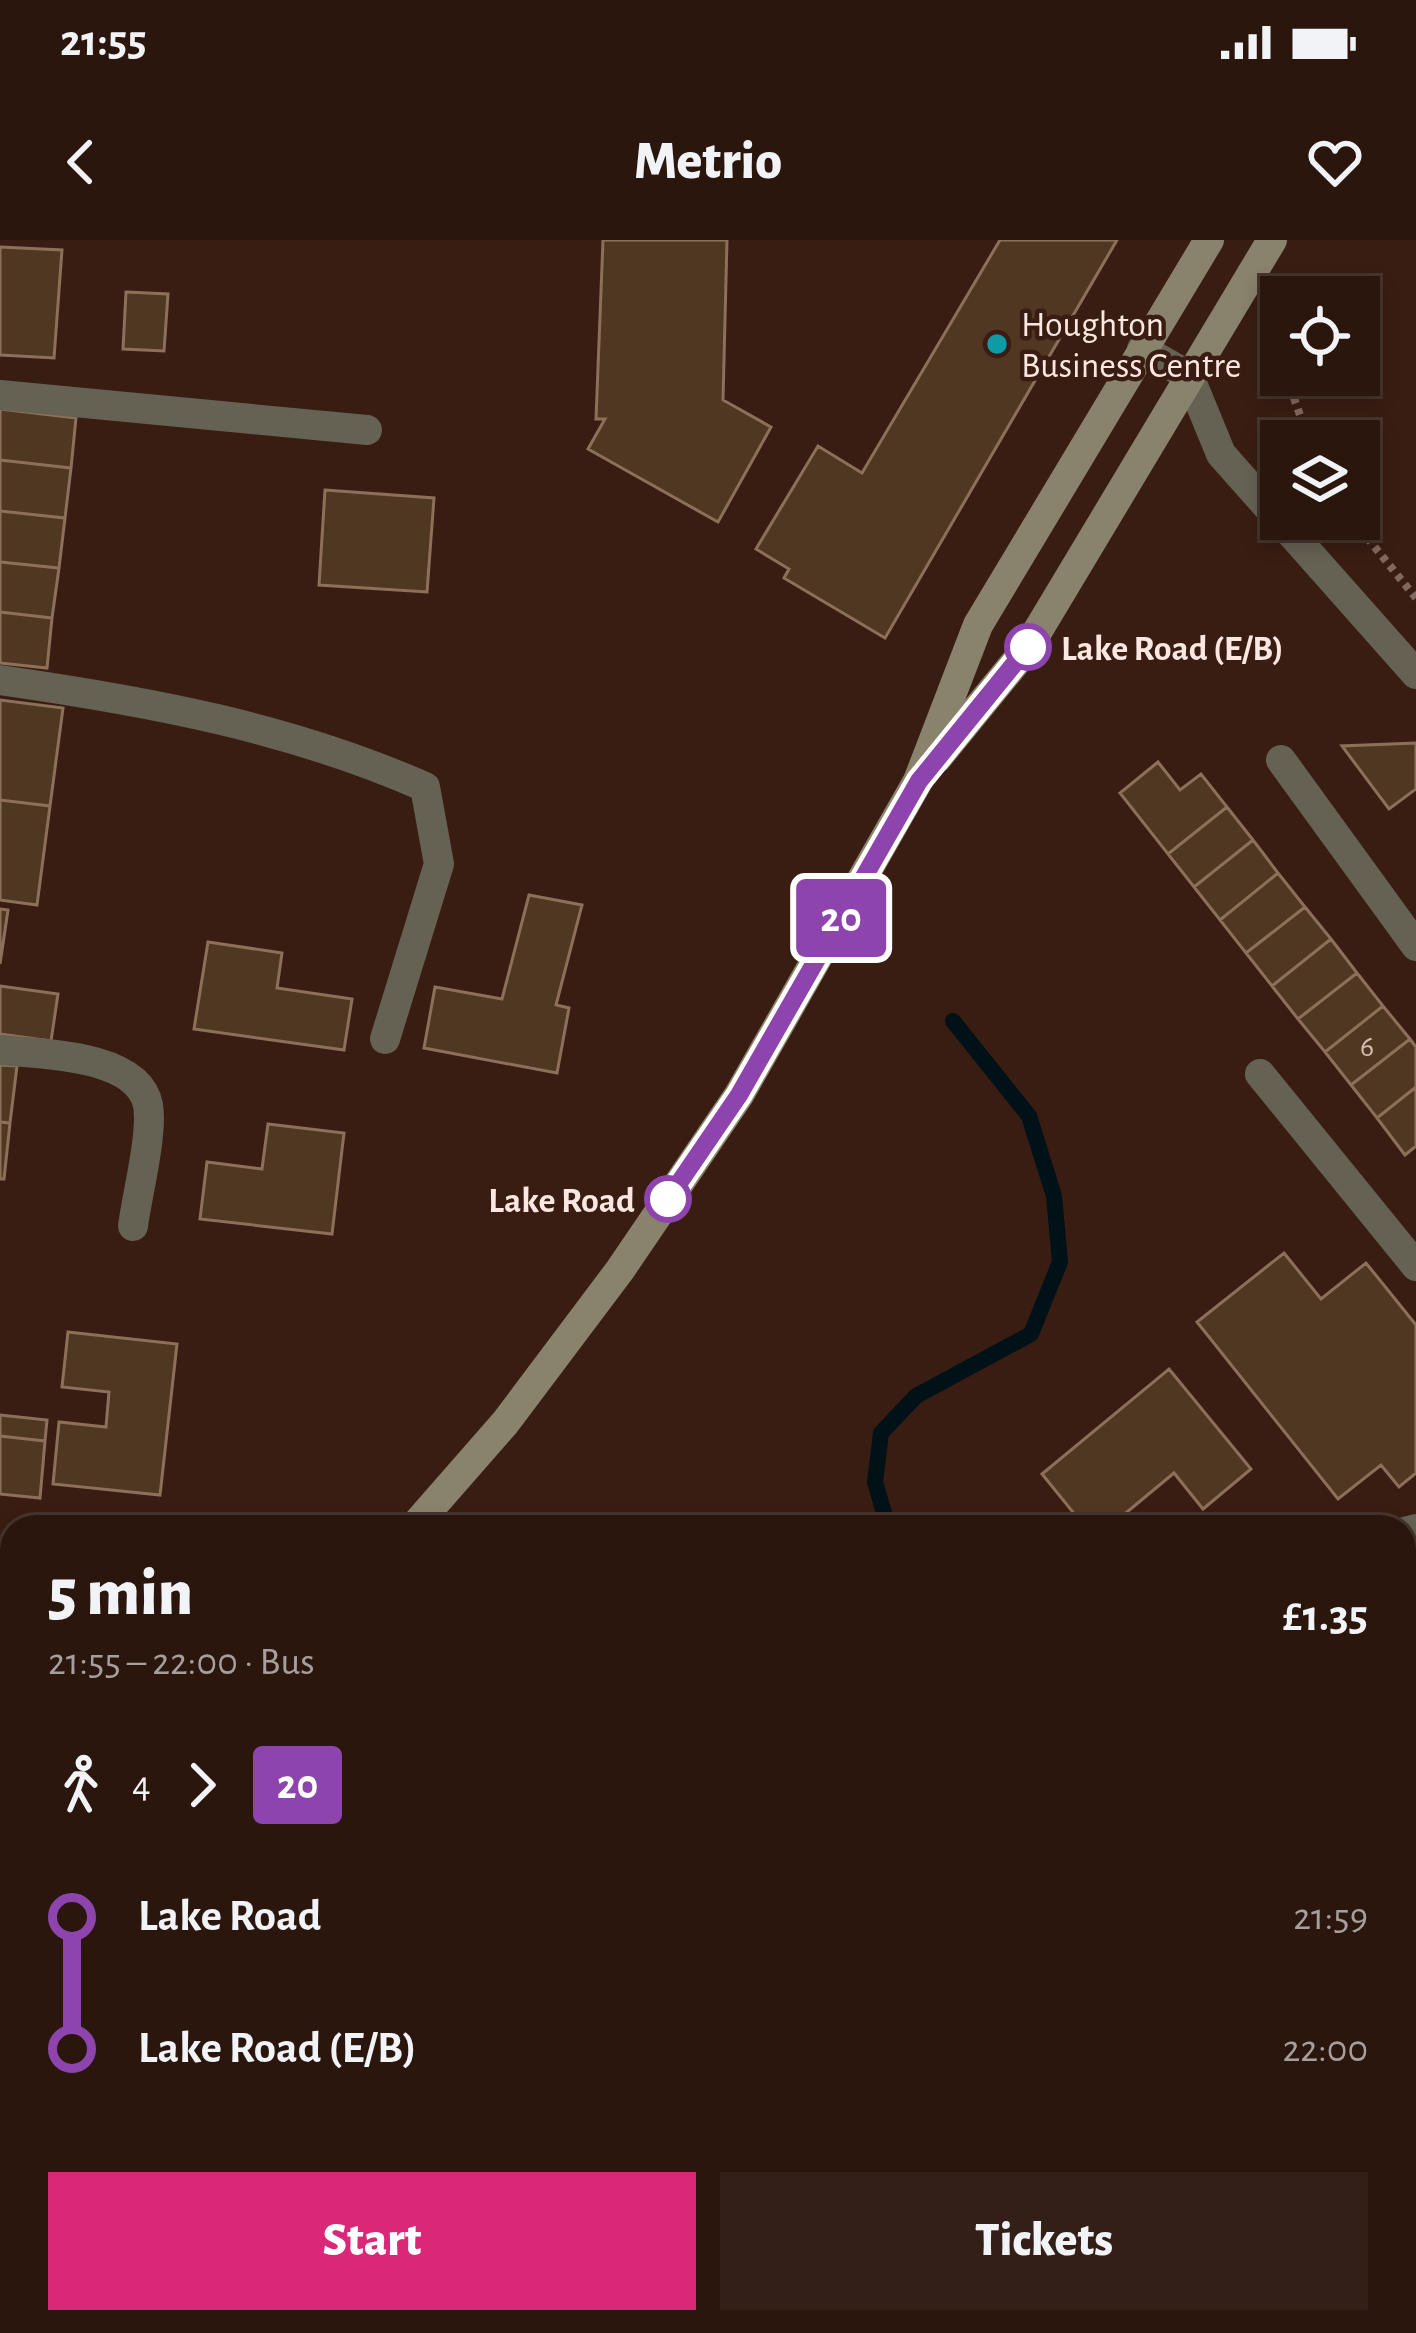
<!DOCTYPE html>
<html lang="en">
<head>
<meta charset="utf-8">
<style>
  body { margin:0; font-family:"Alegreya Sans",sans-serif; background:#331f17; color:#f1f3f6; height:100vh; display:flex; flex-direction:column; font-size:45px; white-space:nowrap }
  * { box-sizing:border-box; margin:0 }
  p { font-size:39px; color:#a69f9e }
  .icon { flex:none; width:66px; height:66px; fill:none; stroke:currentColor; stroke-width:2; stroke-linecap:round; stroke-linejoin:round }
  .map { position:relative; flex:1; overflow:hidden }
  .side { position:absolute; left:0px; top:1275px; width:1416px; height:819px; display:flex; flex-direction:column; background:#2b160e; border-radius:36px 36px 0 0; box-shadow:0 6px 18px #0003,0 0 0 3px #47352e }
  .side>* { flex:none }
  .badge { padding:0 24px; border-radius:9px; font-size:42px; line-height:78px }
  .controls { position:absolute; left:1260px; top:36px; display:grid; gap:24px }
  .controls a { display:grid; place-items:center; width:120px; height:120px; border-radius:0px; background:#2b160e; box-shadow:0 6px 18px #0003,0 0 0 3px #47352e; font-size:60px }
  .map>.badge { position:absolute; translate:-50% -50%; box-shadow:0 0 0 6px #fff }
  .legs { display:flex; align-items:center; gap:18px; height:132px; padding:0 48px; font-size:39px }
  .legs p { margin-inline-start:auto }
  .headline { display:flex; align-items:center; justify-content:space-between; height:204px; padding:0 48px }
  h1 { font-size:66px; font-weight:800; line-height:90px }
  .button { display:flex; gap:24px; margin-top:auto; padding:24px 48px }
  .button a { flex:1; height:138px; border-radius:0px; background:#db2777; color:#fff; font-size:48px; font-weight:800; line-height:138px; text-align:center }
  .button a+a { background:#331f17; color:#f1f3f6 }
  ul { padding:0 48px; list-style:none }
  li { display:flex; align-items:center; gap:42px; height:132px; font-size:45px }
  li i { display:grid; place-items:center; width:18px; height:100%; margin:0 15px; background:currentColor }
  li i::after { content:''; width:30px; height:30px; margin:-15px; border:9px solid; border-radius:50%; background:#2b160e }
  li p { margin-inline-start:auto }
  li:first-child i { background:linear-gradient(#0000 50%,currentColor 0) }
  li:last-child i { background:linear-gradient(currentColor 50%,#0000 0) }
  .status { display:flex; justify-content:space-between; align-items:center; height:84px; padding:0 60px; background:#2b160e; direction:ltr }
  .status svg { height:33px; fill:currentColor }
  header { display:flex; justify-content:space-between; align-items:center; height:156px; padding:0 48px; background:#2b160e; font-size:54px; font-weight:800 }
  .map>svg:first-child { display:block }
  .green { fill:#304e33 }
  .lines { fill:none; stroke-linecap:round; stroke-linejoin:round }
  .stream { stroke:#001118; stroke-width:16 }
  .building { fill:#503722; stroke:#8c705a; stroke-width:3 }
  .path { stroke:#81685e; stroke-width:8; stroke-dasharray:6 6; stroke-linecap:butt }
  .service { stroke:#656153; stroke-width:30 }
  .minor { stroke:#656153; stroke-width:30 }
  .secondary { stroke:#89826c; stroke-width:30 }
  .line-1-casing { stroke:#fff; stroke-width:27 }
  .line-1 { stroke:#8e44ad; stroke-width:18 }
  .culture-dot { fill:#0f9aa8; stroke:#391d12; stroke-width:4.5 }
  .stop-1-dot { fill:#fff; stroke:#8e44ad; stroke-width:6 }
  .labels { text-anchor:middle; stroke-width:9; stroke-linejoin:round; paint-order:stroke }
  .number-label { font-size:30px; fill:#d2bcb1 }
  .poi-label { font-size:36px; fill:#fde8e1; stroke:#391d12; text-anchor:start }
  .stop-label { font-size:36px; font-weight:bold; fill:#fde8e1; stroke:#391d12; text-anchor:start }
</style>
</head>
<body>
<div class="status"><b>21:55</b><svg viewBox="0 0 49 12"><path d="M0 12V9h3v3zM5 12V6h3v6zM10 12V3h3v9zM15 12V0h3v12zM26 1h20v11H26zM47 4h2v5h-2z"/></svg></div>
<header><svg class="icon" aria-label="back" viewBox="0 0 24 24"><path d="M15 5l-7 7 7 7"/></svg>Metrio<svg class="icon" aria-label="heart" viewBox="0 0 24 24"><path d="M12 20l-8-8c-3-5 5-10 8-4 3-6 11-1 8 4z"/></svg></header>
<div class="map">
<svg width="1416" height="2093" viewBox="0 0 1416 2093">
  <rect width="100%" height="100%" fill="#391d12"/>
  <path class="green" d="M1416,1346v730l-12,-2v-724z"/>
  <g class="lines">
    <path class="stream" d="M888,1287l-13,-45 6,-49 35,-37 115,-62 29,-72 -6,-66 -25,-80 -76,-95"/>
  </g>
  <path class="building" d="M603,0h124l-4,160 48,27 -53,95 -130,-73 17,-30h-9z
    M1117,0l-232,398 -101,-60 5,-9 -33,-20 62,-103 44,27 138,-233z
    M0,7l62,3 -8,108 -54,-3z
    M126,52l42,2 -4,57 -41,-2z
    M0,169l76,9 -5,50 -71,-8z
    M0,220l71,8 -6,50 -65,-7z
    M325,250l109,8 -7,94 -108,-7z
    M0,271l65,7 -6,50 -59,-6z
    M0,322l59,6 -7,50 -52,-6z
    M0,372l52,6 -5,50 -47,-5z
    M0,460l63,8 -13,98 -50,-6z
    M1416,503v46l-27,20 -47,-63z
    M1158,522l22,28 21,-16 26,33 -59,47 -48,-61z
    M0,560l50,6 -13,99 -37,-5z
    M1227,567l26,33 -59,47 -26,-33z
    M1253,600l25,33 -58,47 -26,-33z
    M1278,633l27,34 -59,46 -26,-33z
    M529,655l53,10 -26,100 13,3 -12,65 -133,-25 11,-61 67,12z
    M1305,667l26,32 -59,47 -26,-33z
    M0,669l8,1 -8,54z
    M1331,699l26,34 -59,46 -26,-33z
    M208,702l74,11 -5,35 75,11 -8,51 -150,-21z
    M1357,733l26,33 -58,46 -27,-33z
    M0,746l58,8 -7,47 -51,-7z
    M1383,766l27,33 -59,46 -26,-33z
    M1410,799l6,8v40l-39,31 -26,-33z
    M0,825l17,1 -7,57 -10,-1z
    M1416,847v59l-11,9 -28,-37z
    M0,882l10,1 -6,56h-4z
    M268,884l76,9 -12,101 -132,-15 7,-57 55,7z
    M1284,1013l37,46 45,-36 50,62v148l-17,14 -18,-22 -43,34 -141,-177z
    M68,1092l109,12 -17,151 -107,-11 6,-62 47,5 3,-35 -47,-5z
    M1169,1129l82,100 -48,40 -29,-36 -65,54h-24l-43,-53z
    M0,1175l47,5 -2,21 -45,-5z
    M0,1196l45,5 -5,57 -40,-4z
    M813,1279l2,8h-35z
    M774,2082h31l-2,11h-31z
    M815,2082h67l-2,11h-67z
    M894,2082h70l-2,11h-70z
    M973,2082h75l-2,11h-76z
    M106,2085l46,8h-48z"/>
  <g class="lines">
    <path class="path" d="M1270,89l11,32
      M1286,135l23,66
      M1352,279l64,79
      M1404,1490l12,15
      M0,1672l12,-8"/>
    <path class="service" d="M0,155l367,35
      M0,440c147,21 289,47 425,107l14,77 -54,175
      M1281,520l135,186
      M0,810c40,4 138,4 148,55 5,29 -11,90 -15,121
      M699,2082l2,11
      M1154,2082l2,11
      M1191,2082l19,11"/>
    <path class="minor" d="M1142,109l47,27 32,78 195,220
      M1260,834l156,192
      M1404,1292l12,-3
      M0,1795l12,5
      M537,2093l2,-11"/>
    <path class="secondary" d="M937,518l91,-111 244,-407
      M414,1287l91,-104 115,-153 119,-175 179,-314 60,-156 231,-385
      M0,1909l12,-30"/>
  </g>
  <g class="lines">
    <defs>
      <path id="line-1" d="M668,959l71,-104 180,-314 109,-134"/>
    </defs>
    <use href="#line-1" class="line-1-casing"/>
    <use href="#line-1" class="line-1"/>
  </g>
  <circle class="culture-dot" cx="997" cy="104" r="12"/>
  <g class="stop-1-dot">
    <circle cx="1028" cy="407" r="21"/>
    <circle cx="668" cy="959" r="21"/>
  </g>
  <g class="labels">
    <g class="number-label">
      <text x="1367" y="816">6</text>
    </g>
    <g class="poi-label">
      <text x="1021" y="96">Houghton<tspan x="1021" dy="41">Business Centre</tspan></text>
    </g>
    <g class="stop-label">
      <text x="1061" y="420">Lake Road (E/B)</text>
      <text x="635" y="972" text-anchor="end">Lake Road</text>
    </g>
  </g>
</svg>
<div class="controls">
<a><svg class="icon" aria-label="locate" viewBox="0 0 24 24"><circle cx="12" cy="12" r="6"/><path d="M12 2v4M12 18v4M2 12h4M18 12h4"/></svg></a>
<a><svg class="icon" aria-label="layers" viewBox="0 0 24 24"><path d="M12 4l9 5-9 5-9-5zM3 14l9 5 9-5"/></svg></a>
</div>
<b class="badge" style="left:841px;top:678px;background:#8e44ad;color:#fff">20</b>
<section class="side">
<div class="headline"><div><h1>5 min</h1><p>21:55 – 22:00 · Bus</p></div><b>£1.35</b></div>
<div class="legs"><svg class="icon" aria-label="walk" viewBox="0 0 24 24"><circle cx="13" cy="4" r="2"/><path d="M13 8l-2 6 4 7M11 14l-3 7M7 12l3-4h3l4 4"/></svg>4<svg class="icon" aria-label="forward" viewBox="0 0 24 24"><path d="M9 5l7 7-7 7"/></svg><b class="badge" style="background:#8e44ad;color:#fff">20</b></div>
<ul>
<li><i style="color:#8e44ad"></i><b>Lake Road</b><p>21:59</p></li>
<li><i style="color:#8e44ad"></i><b>Lake Road (E/B)</b><p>22:00</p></li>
</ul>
<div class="button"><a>Start</a><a>Tickets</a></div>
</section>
</div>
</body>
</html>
